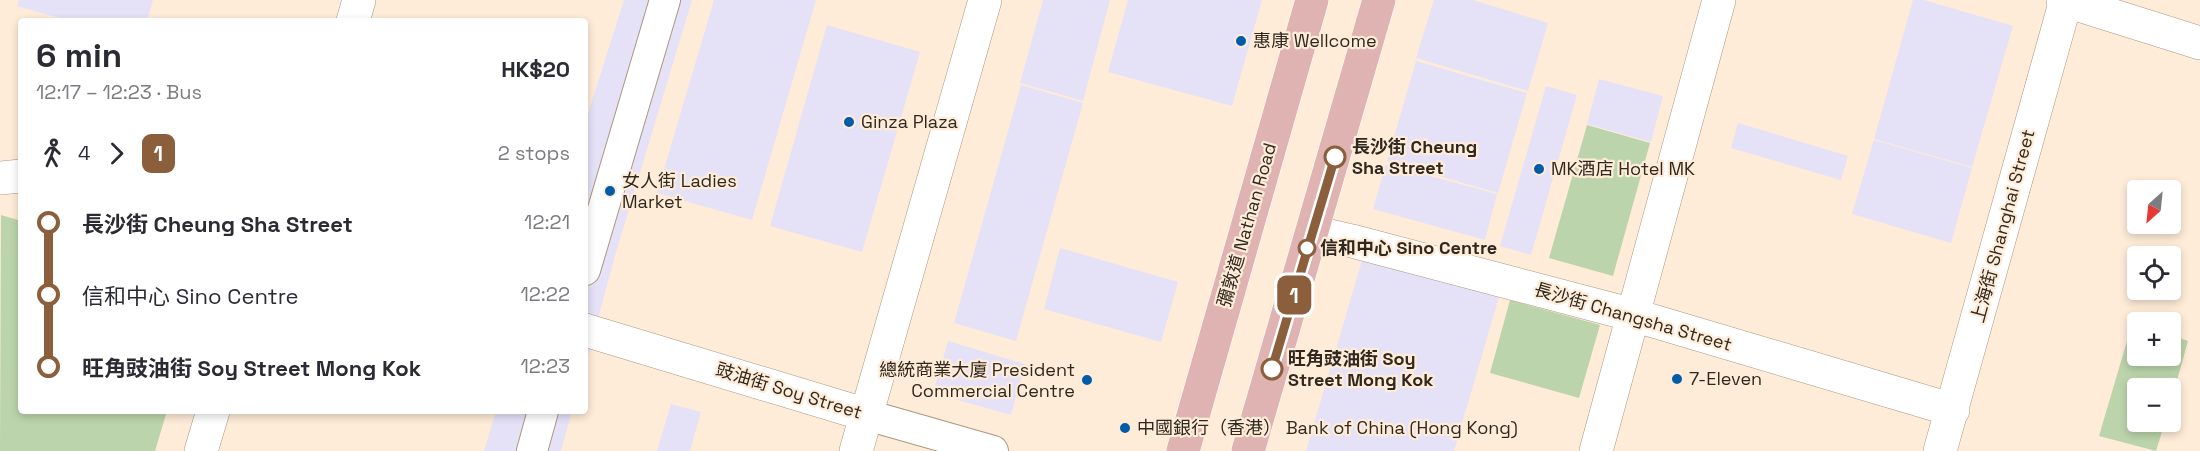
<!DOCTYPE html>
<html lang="en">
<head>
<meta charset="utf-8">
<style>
  body { margin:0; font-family:"Space Grotesk","Noto Sans TC",sans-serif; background:#f7f7f7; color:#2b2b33; height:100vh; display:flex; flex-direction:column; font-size:22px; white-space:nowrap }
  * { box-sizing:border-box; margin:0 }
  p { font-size:20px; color:#7c7c81 }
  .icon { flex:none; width:33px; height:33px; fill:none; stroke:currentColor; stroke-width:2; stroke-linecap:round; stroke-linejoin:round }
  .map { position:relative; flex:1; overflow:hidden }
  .sheet { position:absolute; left:18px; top:18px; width:570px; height:396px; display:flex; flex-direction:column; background:#fff; border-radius:6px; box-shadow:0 3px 9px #0003 }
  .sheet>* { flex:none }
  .badge { padding:0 12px; border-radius:9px; font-size:21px; line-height:39px }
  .needle { width:39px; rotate:207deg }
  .controls { position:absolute; left:2127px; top:180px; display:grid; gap:12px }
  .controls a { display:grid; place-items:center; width:54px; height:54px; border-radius:6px; background:#fff; box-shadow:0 3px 9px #0003; font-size:30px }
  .map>.badge { position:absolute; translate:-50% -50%; box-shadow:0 0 0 3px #fff }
  .legs { display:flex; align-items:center; gap:9px; height:66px; padding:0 18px; font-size:20px }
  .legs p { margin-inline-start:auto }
  .headline { display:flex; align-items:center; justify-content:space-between; height:102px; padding:0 18px }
  h1 { font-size:33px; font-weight:600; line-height:45px }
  ul { padding:0 18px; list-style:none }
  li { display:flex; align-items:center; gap:21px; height:72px; font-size:22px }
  li i { display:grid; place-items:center; width:9px; height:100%; margin:0 8px; background:currentColor }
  li i::after { content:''; width:15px; height:15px; margin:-8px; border:4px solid; border-radius:50%; background:#fff }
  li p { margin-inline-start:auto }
  li:first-child i { background:linear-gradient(#0000 50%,currentColor 0) }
  li:last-child i { background:linear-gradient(currentColor 50%,#0000 0) }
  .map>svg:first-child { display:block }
  .commercial { fill:#e5e2f8 }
  .green { fill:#bcd4ab }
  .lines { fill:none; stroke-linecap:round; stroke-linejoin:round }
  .pedestrian-casing { stroke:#ab9780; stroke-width:32 }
  .minor-casing { stroke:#ab9780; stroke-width:34 }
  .tertiary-casing { stroke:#ab9780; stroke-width:34 }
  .secondary-casing { stroke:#ab9780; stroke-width:34 }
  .primary-casing { stroke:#fff; stroke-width:34 }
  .pedestrian { stroke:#fff; stroke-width:30 }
  .minor { stroke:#fff; stroke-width:33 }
  .tertiary { stroke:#fff; stroke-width:33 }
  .secondary { stroke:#fff; stroke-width:33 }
  .primary { stroke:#deb3b2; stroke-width:33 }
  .line-1-casing { stroke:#fff; stroke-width:14 }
  .line-1 { stroke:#8b5e3c; stroke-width:9 }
  .poi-dot { fill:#005ba8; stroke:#feecd8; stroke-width:2 }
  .stop-1-dot { fill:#fff; stroke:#8b5e3c; stroke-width:3 }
  .labels { text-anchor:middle; stroke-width:4.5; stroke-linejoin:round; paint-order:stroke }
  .poi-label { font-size:18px; fill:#30281f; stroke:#feecd8; text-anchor:start }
  .stop-label { font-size:18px; font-weight:bold; fill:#30281f; stroke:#feecd8; text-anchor:start }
  .street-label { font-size:18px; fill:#30281f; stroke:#feecd8 }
</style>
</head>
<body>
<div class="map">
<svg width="2200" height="451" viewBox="0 0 2200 451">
  <rect width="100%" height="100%" fill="#feecd8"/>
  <path class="commercial" d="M19,0h134l-6,21h-77l-53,-15z
    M624,0h68l-78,259 -29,108v-244z
    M714,0h102l-64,220 -95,-27z
    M1043,0h67l-27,101 -63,-18z
    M1128,0h134l-30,106 -124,-34z
    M1434,0h39l75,23 -20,68 -112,-33z
    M1913,0h11l89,26 -41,141 -98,-28z
    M827,25l93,27 -58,200 -92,-26z
    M1416,61l111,32 -29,100 -111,-32z
    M1599,79l64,17 -12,46 -64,-18z
    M1021,85l62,18 -67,238 -62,-18z
    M1546,86l31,9 -46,160 -31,-9z
    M1738,123l110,33 -7,24 -110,-32z
    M1874,140l98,28 -21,75 -99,-29z
    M1386,164l111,30 -12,46 -112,-31z
    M1060,248l118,34 -17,60 -117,-33z
    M1363,257l136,40 -45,154h-148z
    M948,341l77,23 -14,51 -78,-22z
    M671,404l30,8 -11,39h-33z
    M496,411h76l-11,40h-77z"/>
  <path class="green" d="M1587,125l63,18 -37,133 -64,-18z
    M1,215l20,6v190h146l-12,40h-155z
    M1510,300l90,25 -21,73 -89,-25z
    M2132,324l5,2 1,30h32l1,-21 17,6 -17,61 -1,-14h-32v34h27l-9,29 -57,-15z"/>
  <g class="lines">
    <defs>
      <path id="pedestrian" d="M585,270l80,-270
        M867,415l126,36
        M532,451l11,-40"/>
      <path id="minor" d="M353,21l6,-21
        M0,178l21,-2
        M1311,235h15l26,6 281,74 320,95
        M585,330l282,85
        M201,451l12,-40
        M856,451l129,-451
        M1596,451l123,-451"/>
      <path id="tertiary" d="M2063,0l137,43"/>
      <path id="secondary" d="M1940,451l126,-451"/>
      <path id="primary" d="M1183,451l129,-451
        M1248,451l131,-451"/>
    </defs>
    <use href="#pedestrian" class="pedestrian-casing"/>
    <use href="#minor" class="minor-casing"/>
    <use href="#tertiary" class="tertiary-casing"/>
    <use href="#secondary" class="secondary-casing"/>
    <use href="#primary" class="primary-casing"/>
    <use href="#pedestrian" class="pedestrian"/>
    <use href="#minor" class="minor"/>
    <use href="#tertiary" class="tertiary"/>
    <use href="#secondary" class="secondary"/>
    <use href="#primary" class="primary"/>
  </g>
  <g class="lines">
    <defs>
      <path id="line-1" d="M1272,369l63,-212"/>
    </defs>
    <use href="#line-1" class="line-1-casing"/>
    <use href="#line-1" class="line-1"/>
  </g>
  <g class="poi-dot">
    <circle cx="1241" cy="41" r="6"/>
    <circle cx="849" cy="122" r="6"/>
    <circle cx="1539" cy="169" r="6"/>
    <circle cx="610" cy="191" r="6"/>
    <circle cx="1677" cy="379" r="6"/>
    <circle cx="1087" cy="380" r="6"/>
    <circle cx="1125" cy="428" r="6"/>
  </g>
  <g class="stop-1-dot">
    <circle cx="1335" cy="157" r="10"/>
    <circle cx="1307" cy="248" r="8"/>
    <circle cx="1272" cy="369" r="10"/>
  </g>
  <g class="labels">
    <g class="poi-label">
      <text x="1253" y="47">惠康 Wellcome</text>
      <text x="861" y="128">Ginza Plaza</text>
      <text x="1551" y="175">MK酒店 Hotel MK</text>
      <text x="622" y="187">女人街 Ladies<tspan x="622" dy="21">Market</tspan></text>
      <text x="1075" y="376" text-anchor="end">總統商業大廈 President<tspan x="1075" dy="21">Commercial Centre</tspan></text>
      <text x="1689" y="385">7-Eleven</text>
      <text x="1137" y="434">中國銀行（香港） Bank of China (Hong Kong)</text>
    </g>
    <g class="stop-label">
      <text x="1352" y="153">長沙街 Cheung<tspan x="1352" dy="21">Sha Street</tspan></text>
      <text x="1320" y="254">信和中心 Sino Centre</text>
      <text x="1288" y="365">旺角豉油街 Soy<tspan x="1288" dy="21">Street Mong Kok</tspan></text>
    </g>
    <g class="street-label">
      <text transform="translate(1247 225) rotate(-74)" y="6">彌敦道 Nathan Road</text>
      <text transform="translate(2003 226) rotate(-75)" y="6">上海街 Shanghai Street</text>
      <text transform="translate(1633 317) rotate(16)" y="6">長沙街 Changsha Street</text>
      <text transform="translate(789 391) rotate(17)" y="6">豉油街 Soy Street</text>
    </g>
  </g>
</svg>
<div class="controls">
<a><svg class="needle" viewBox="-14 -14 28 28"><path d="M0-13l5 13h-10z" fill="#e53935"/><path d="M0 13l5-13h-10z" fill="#7c7c81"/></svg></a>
<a><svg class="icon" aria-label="locate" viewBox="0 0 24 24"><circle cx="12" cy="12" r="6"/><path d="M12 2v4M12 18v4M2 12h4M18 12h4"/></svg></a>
<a>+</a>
<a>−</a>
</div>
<b class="badge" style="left:1294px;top:295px;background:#8b5e3c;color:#fff">1</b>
<section class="sheet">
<div class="headline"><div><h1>6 min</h1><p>12:17 – 12:23 · Bus</p></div><b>HK$20</b></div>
<div class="legs"><svg class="icon" aria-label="walk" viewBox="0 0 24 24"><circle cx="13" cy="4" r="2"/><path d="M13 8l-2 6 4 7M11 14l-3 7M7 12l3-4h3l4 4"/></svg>4<svg class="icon" aria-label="forward" viewBox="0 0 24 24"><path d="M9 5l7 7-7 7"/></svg><b class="badge" style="background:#8b5e3c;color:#fff">1</b><p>2 stops</p></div>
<ul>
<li><i style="color:#8b5e3c"></i><b>長沙街 Cheung Sha Street</b><p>12:21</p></li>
<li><i style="color:#8b5e3c"></i><span>信和中心 Sino Centre</span><p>12:22</p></li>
<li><i style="color:#8b5e3c"></i><b>旺角豉油街 Soy Street Mong Kok</b><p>12:23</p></li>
</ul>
</section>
</div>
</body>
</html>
